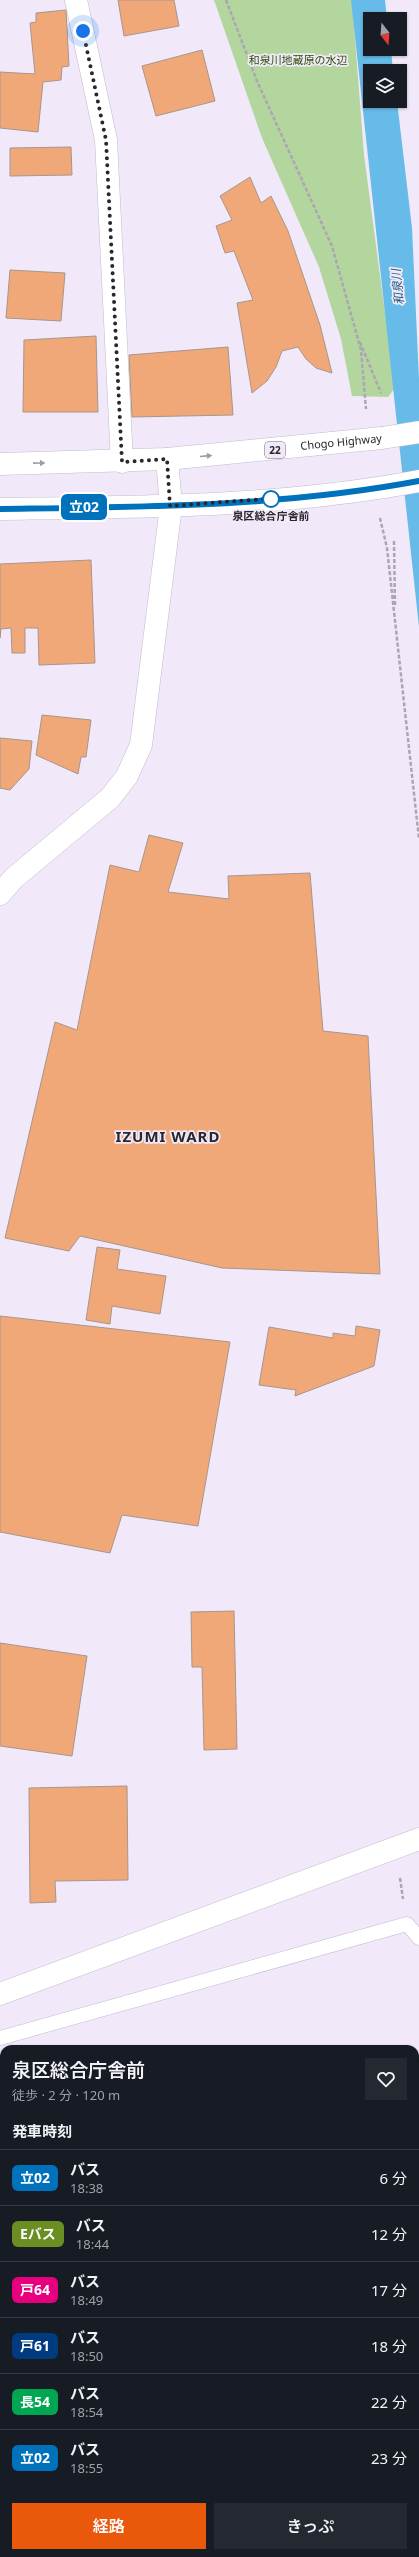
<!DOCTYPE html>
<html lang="ja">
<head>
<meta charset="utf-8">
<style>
  body { margin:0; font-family:"Noto Sans","Noto Sans JP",sans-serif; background:#242831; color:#f1f3f6; height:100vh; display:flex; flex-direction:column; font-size:15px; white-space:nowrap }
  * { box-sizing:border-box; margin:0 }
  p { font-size:13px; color:#9ea1a6 }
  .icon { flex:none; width:22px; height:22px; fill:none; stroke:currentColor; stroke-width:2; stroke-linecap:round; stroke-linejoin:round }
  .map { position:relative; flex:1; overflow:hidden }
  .drawer { position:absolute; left:0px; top:2045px; width:419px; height:512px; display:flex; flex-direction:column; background:#171b24; border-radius:12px 12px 0 0; box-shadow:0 1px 3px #0004 }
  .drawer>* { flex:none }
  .badge { padding:0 8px; border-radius:6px; font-size:14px; line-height:26px }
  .needle { width:26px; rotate:163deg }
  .controls { position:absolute; left:363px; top:12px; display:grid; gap:8px }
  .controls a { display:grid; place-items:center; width:44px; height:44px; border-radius:0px; background:#171b24; box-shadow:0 1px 3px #0004; font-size:20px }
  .you { position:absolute; width:20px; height:20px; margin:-10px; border:3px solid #fff; border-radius:50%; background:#1a73e8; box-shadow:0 0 0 6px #1a73e833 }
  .map>.badge { position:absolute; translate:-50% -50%; box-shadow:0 0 0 2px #fff }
  h2 { padding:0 12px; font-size:15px; line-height:36px }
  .round { display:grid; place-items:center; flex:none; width:42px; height:42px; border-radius:0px; background:#242831 }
  .overview { display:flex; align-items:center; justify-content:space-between; height:68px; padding:0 12px }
  h1 { font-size:19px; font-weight:600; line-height:30px }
  .button { display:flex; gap:8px; margin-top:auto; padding:8px 12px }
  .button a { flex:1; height:46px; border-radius:0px; background:#ea580c; color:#fff; font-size:16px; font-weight:600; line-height:46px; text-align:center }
  .button a+a { background:#242831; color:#f1f3f6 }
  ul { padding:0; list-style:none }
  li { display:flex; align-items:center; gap:12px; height:56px; padding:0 12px; border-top:1px solid #363941 }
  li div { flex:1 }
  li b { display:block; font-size:15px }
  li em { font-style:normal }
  li .badge { min-width:44px; font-weight:700; text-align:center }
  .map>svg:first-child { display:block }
  .green { fill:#b3d59e }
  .water { fill:#67bbe9 }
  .building { fill:#f1a879; stroke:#a6968d }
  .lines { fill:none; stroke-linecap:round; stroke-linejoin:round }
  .lane-casing { stroke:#c2bbca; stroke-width:15 }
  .street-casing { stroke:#c2bbca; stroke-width:23 }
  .secondary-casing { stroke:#c2bbca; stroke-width:23 }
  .primary-casing { stroke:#c2bbca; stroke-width:23 }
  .path { stroke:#aca6b2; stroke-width:2.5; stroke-dasharray:4 2; stroke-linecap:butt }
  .lane { stroke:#fff; stroke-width:14 }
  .street { stroke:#fff; stroke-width:22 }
  .secondary { stroke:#fff; stroke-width:22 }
  .primary { stroke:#fff; stroke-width:22 }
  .primary-bridge-casing { stroke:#c2bbca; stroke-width:23; stroke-linecap:butt }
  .primary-bridge { stroke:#fff; stroke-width:22 }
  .oneway { fill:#9f9da0 }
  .line-casing { stroke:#fff; stroke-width:9 }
  .line { stroke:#0072bc; stroke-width:6 }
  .walk { stroke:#29262c; stroke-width:4; stroke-dasharray:0 7.2 }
  .stop-dot { fill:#fff; stroke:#0072bc; stroke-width:2 }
  .labels { text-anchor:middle; stroke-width:3.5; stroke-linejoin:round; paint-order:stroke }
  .shield { fill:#f1e9f9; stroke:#65606a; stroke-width:1 }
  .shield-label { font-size:10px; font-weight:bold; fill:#29262c }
  .park-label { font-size:11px; fill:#2a5004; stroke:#f1e9f9 }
  .street-label { font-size:11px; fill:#29262c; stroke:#f1e9f9 }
  .stop-label { font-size:11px; font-weight:bold; fill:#29262c; stroke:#f1e9f9 }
  .water-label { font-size:12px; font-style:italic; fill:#205f7f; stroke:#f1e9f9 }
  .district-label { font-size:15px; font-weight:bold; letter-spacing:1px; fill:#29262c; stroke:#f1e9f9 }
</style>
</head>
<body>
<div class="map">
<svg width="419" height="2557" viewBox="0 0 419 2557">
  <rect width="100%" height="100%" fill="#f1e9f9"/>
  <path class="green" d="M214,0h138l12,155 31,233 -7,9 -36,-1 -11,-57 -22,-72 -57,-129z"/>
  <path class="water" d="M351,0h34l2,19h-17v30h21l2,22h-23v30h27l15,127 7,151v248z"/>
  <path class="building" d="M118,0h56l5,26 -55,10z
    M66,10l3,56 -7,1 -1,13 -18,2 -5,50 -38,-4v-56l35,2 -5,-51 6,-1v-9z
    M202,50l13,51 -59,15 -14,-50z
    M71,147l1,28 -62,1v-28z
    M250,177l11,26 10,-7 17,35 32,94 12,48 -16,-5 -10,-9 -8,-12 -16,4 -6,16 -9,14 -15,12 -15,-90 16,-3 -19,-49 -9,2 -9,-27 16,-6 -12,-24z
    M10,270l55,3 -4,48 -55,-3z
    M96,336l2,76h-75l1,-72z
    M228,347l5,68 -101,2 -3,-62z
    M91,560l4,103 -56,2 -1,-37h-13v25h-13l-1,-25 -10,1 -1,9v-74z
    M42,715l49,5 -5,37h-5l-3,17 -42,-19z
    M0,738l32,3 -3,28 -19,21 -10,-2z
    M149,835l34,8 -15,49 61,7 -1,-23 82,-3 13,158 45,5 12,238 -158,-6 -142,-32 -11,15 -64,-13 50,-216 22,8 33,-165 29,7z
    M97,1247l23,3 -3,19 49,7 -6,38 -48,-8 -2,18 -24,-4z
    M0,1316l230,26 -32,184 -76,-11 -12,38 -110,-21z
    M356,1326l24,4 -6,36 -79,30 1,-6 -37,-5 10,-58 64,11v-5l22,3z
    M234,1611l3,138 -33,1 -2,-83h-10l-1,-55z
    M0,1643l87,13 -15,100 -72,-10z
    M127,1786l1,94 -73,1 1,21 -26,1 -1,-115z
    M4,2369v75l-4,-11v-62z"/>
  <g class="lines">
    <defs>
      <path id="lane" d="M0,2038l407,-114 12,14"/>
      <path id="street" d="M76,0l30,140 16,322
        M0,1994l419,-155
        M0,2546h4"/>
      <path id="secondary" d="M0,894l14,-16 96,-80 17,-22 14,-31 30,-239 -4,-47
        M0,2494l4,7
        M32,2553l3,4"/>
      <g id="primary">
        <path id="s1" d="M0,464l167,-5 215,-21"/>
        <path d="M0,509c140,-2 281,-2 419,-28"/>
      </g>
    </defs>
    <use href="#lane" class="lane-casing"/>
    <use href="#street" class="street-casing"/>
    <use href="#secondary" class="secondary-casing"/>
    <use href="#primary" class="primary-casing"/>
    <path class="path" d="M226,0l31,81 75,165 29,104 5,59
      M360,342l21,51
      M380,518l7,30 32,291
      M394,541l1,66
      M400,1878l3,21
      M0,2264l4,12
      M240,2553l2,4"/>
    <use href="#lane" class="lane"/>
    <use href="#street" class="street"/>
    <use href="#secondary" class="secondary"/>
    <use href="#primary" class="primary"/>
    <defs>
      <path id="primary-bridge" d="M382,438l37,-6"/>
    </defs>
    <use href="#primary-bridge" class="primary-bridge-casing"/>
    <use href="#primary-bridge" class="primary-bridge"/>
  </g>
  <defs><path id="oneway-solid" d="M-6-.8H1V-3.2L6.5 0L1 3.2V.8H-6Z"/></defs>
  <g class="oneway">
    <use href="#oneway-solid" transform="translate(206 456) rotate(-5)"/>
    <use href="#oneway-solid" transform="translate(39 463) rotate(-1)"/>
  </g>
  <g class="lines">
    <defs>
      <path id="line" d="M0,509c140,-2 281,-2 419,-28"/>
    </defs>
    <use href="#line" class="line-casing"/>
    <use href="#line" class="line"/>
    <path class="walk" d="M83,31l23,109 16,322 45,-3 3,47 108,-8 -7,1"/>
  </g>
  <circle class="stop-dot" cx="271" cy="499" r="8"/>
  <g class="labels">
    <rect class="shield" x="265" y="442" width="20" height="16" rx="3"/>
    <g class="shield-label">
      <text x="275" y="454">22</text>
    </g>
    <g class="park-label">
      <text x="298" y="64">和泉川地蔵原の水辺</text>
    </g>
    <g class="street-label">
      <text dy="4" stroke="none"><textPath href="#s1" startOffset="342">Chogo Highway</textPath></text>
    </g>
    <g class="stop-label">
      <text x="271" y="520">泉区総合庁舎前</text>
    </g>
    <g class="water-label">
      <text transform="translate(398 287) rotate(-96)" y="4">和泉川</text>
    </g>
    <g class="district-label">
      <text x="168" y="1142">IZUMI WARD</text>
    </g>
  </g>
</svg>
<div class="controls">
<a><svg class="needle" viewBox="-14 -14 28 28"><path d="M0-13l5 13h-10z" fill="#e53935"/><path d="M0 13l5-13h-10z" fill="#9ea1a6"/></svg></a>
<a><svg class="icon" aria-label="layers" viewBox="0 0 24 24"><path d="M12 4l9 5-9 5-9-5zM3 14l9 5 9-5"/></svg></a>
</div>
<div class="you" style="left:83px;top:31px"></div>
<b class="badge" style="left:84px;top:507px;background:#0072bc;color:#fff">立02</b>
<section class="drawer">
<div class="overview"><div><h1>泉区総合庁舎前</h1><p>徒歩 · 2 分 · 120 m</p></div><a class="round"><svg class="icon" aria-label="heart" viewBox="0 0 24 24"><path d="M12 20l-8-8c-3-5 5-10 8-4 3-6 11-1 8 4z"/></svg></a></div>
<h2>発車時刻</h2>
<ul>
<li><span class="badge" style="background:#0072bc;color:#fff">立02</span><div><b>バス</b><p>18:38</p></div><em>6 分</em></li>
<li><span class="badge" style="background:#6b8e23;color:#fff">Eバス</span><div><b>バス</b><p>18:44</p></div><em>12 分</em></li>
<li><span class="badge" style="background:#e6007e;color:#fff">戸64</span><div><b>バス</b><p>18:49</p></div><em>17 分</em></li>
<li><span class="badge" style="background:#003b80;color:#fff">戸61</span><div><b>バス</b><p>18:50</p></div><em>18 分</em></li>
<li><span class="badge" style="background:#00a651;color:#fff">長54</span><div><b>バス</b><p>18:54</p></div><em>22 分</em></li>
<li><span class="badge" style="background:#0072bc;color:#fff">立02</span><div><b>バス</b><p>18:55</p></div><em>23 分</em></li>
</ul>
<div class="button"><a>経路</a><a>きっぷ</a></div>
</section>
</div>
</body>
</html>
